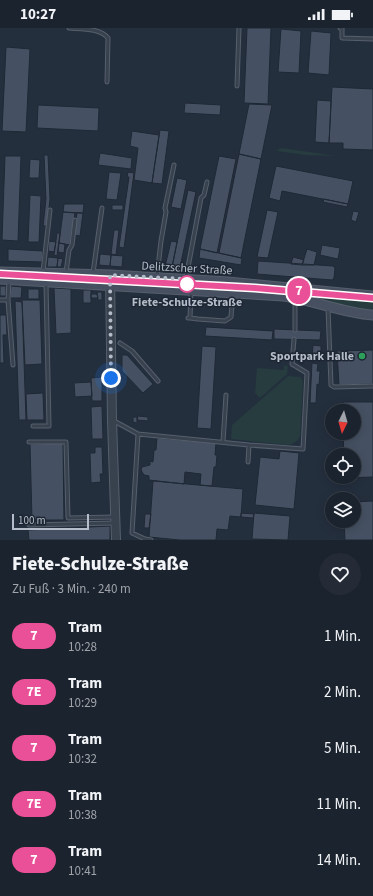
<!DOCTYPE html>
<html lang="de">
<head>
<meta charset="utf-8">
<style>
  body { margin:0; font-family:"Source Sans 3",sans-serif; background:#242b36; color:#f1f3f6; height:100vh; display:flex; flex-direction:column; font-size:15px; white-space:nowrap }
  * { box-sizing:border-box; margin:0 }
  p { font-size:13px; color:#a0a4aa }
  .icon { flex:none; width:22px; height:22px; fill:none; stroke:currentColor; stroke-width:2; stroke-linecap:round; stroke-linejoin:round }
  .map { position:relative; height:512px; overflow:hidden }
  .side { display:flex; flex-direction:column; background:#1b232e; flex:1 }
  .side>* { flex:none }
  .badge { padding:0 8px; border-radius:13px; font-size:14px; line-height:26px }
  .needle { width:26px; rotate:185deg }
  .buttons { position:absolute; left:325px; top:376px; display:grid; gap:8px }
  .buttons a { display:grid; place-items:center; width:36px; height:36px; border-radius:50%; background:#1b232e; box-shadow:0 2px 10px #0003,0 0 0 1px #39404a; font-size:20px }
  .scale { position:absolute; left:12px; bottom:10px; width:77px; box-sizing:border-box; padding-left:4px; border:2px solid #b4bcc9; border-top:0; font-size:11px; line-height:14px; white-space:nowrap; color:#b4bcc9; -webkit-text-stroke:3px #1d2633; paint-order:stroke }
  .you { position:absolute; width:20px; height:20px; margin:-10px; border:3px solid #fff; border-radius:50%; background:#1a73e8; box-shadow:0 0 0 6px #1a73e833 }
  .map>.badge { position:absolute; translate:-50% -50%; box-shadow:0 0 0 2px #fff }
  .round { display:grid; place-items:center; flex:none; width:42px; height:42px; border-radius:21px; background:#242b36 }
  .headline { display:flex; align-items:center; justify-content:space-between; height:68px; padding:0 12px }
  h1 { font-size:19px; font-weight:800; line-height:30px }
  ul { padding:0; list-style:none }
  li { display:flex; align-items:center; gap:12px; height:56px; padding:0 12px }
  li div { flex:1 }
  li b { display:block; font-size:15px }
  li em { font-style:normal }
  li .badge { min-width:44px; font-weight:700; text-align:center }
  .status { display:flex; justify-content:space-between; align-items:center; height:28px; padding:0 20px; background:#1b232e; direction:ltr }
  .status svg { height:11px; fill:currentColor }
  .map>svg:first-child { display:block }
  .green { fill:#263c3f }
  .building { fill:#455162; stroke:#1f2835 }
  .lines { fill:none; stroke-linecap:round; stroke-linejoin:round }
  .service-casing { stroke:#565f6c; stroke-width:5 }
  .tertiary-casing { stroke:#565f6c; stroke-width:10 }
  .secondary-casing { stroke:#565f6c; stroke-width:11 }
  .service { stroke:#38414e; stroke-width:3 }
  .tertiary { stroke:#38414e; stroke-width:8 }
  .secondary { stroke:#465061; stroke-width:9 }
  .tram { stroke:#5a6575; stroke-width:1 }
  .line-casing { stroke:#fff; stroke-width:9 }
  .line { stroke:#ea5097; stroke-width:6 }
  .walk { stroke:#b4bcc9; stroke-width:4; stroke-dasharray:0 7.2 }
  .stop-dot { fill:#fff; stroke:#ea5097; stroke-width:2 }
  .leisure-dot { fill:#2e9e5b; stroke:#1d2633; stroke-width:1.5 }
  .labels { text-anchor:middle; stroke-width:3; stroke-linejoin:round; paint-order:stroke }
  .street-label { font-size:12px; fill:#b4bcc9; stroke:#1d2633 }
  .stop-label { font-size:12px; font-weight:bold; fill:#b4bcc9; stroke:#1d2633 }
  .poi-label { font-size:12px; font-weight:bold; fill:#b4bcc9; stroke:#1d2633; text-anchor:end }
</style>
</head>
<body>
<div class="status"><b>10:27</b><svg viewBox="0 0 49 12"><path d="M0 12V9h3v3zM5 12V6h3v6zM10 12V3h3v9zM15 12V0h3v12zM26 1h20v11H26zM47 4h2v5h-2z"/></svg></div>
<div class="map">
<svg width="373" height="512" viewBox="0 0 373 512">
  <rect width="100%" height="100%" fill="#242f3e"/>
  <path class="green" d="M282,120l54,8 -31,-1 -28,-4 2,-2z
    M233,262l73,5 59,6 8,1v6l-5,2z
    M284,338h4l-1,8 -27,24 -5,-5 2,-25 27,2z
    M288,348l12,1 3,4 -3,55c-2,5 -7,8 -12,9l-57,-6 1,-14z"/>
  <path class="building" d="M247,0h24l-3,76 -24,-1z
    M281,1l20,2 -2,42 -21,-1z
    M311,3l20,2 -2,42 -21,-2z
    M6,19l24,2 -4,83 -24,-1z
    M332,59l41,2v61l-30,-1v-6h-14z
    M317,72l14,1 -2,42 -14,-1z
    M185,75l36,2 -1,10 -36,-2z
    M249,76l23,1 -11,54 -22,-5z
    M38,77l61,3 -1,23 -61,-3z
    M160,102l9,1 -7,53 -10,-1z
    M132,103l27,4 -7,48 -18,-3 4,-32 -8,-2z
    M100,125l32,5 -1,11 -33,-4z
    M239,126l22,5 -20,99 -22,-5z
    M44,127h4l2,44 -3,27h-4l3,-27z
    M5,128h16l-3,85 -16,-1z
    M219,128l17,3 -19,94 -17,-4z
    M30,131l10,1 -1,18h-10z
    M276,138l77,15 -5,23 -66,-13 -2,10 -11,-3z
    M109,144l12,1 -4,27 -11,-1z
    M128,144l6,1 -10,75 -5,-1 10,-70h-2z
    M177,150l10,2 -6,29 -10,-2z
    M188,162l8,2 -17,80h-8z
    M30,167l11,1 -2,46h-11z
    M324,171l24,5 -1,3 -24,-5z
    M64,176h20l-1,9 -20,-1z
    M112,177h11v5h-11z
    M267,182l11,2 -10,46 -11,-1z
    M353,183l6,1 -3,10 -5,-2z
    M63,184l12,1 -5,32 -11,-2z
    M77,185h6l-3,23 -6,-1z
    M114,202h5l-3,25 -5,-1z
    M57,205h3l-3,23 -3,-1z
    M49,213l7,1 -2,10 -6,-1z
    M171,213l6,1 -6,30 -7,-1z
    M59,215l6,1 -1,9 -6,-1z
    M322,217l18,3 -2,11 -18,-4z
    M8,221l35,2 -1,11 -34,-1z
    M200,221l42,9 -1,7 -42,-7z
    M307,221l10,3 -3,13h-12z
    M100,226l11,1 -1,11 -11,-1z
    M111,227l12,1 -1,11 -12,-1z
    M48,229l10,1 -1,9h-10z
    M293,229l11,3 -2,5 -11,-1z
    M58,230l5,1 -2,8h-4z
    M258,233l75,5 2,2 -1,10 -2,2 -75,-6z
    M0,258h6v10h-6z
    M11,258l11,1 -1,11h-11z
    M54,260l17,1v44l-15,1z
    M28,261h11v10h-11z
    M83,262h8v13h-8z
    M97,264h5v8h-4z
    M91,266h6l1,4h-7z
    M22,272h18l2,64 -17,1z
    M15,273l7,1 4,118h-7z
    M0,287h6l1,20h-4l1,28h-4z
    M206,299l67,4 -1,9 -67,-4z
    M274,301l47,2 -1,9 -46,-1z
    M313,317l8,1v13h-9z
    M202,318l14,1 -5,82 -14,-1z
    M373,322v34l-34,1 -2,-34z
    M122,327h5l26,29 -10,9 -21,-22z
    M312,335l6,1 -1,7h3l-1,14 -2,-1 -1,19h-6z
    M102,349v24h-10l-1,-23z
    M91,354l1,14 -17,1 -1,-14z
    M43,365l1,27h-17l-1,-26z
    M343,374h30v75l-29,1 10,-1v-22h-10l-1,-22h11v-22h-11z
    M102,378l1,33h-11l-1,-32z
    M138,388l10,1v4l-11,-1z
    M133,389h4v6l-4,-1z
    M157,410l59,5 -1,12h2l-1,12h-2l-2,19 -12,-1 1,-11 -16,-2 -1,12 -35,-4v-4l-5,-1 -3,-5 1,-3 8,-2v-4l3,1 1,-12h2z
    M63,415l1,77h-32l-2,-76z
    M95,419h7l1,27h-3l1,8 -10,1 -1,-30h5z
    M280,423l19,2 -5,56 -39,-4 5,-48 19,2z
    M153,453l90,8 -2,28 -11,-1 -2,14 -11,-1 -1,11h-36l-31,-3z
    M373,473v39h-28l-1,-19h10v-19z
    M241,485l13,1 -1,4 -12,-1z
    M254,485l36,3 -2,24 -36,-1z
    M145,486h6l-2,14h-5z
    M110,498v14h-81l-1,-10z"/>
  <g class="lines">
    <defs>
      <path id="service" d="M69,0c13,1 31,0 39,10l-1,44
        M340,0h2v10l31,1
        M237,58l2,-58
        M43,244l7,-62
        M66,245l3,-23 3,-5 3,-25
        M93,245l9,-65
        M157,248l4,-35 5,-29 -1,-4 9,-43
        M186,250l15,-80 3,-3 3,-13
        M0,272h8l1,-19
        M8,272l5,65
        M328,280l3,77 3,2 39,-1
        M188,290h2l1,-25
        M190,290l8,1 27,2 6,-4 2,-23
        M295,302v-30
        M120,315l12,8 26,30
        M114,393l24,13 -6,99 13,6 6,1
        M33,398h16l-3,-143
        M138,406l111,11 -1,17
        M29,414h37l2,76 47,-1
        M223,414l3,-47
        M249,417l54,4 4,-76 -15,-9 2,-25
        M29,497l86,-2"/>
      <path id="tertiary" d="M110,247l2,145 4,120"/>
      <path id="secondary" d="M0,244l110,3 118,7 145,14
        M0,251l284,17c30,4 58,17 89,19"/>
    </defs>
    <use href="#service" class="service-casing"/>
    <use href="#tertiary" class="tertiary-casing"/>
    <use href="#secondary" class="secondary-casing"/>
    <use href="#service" class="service"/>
    <use href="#tertiary" class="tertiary"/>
    <use href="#secondary" class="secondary"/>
    <path class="tram" d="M0,248l286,16 87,8"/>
  </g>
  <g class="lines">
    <defs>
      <path id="line" d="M0,246l255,14 118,10"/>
    </defs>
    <use href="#line" class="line-casing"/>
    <use href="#line" class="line"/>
    <path class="walk" d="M111,350l-1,-103 76,4 1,5"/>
  </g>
  <circle class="stop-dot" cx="187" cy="256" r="8"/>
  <circle class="leisure-dot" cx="362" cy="328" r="4"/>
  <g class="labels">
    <g class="street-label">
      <text transform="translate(187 240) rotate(3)" y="4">Delitzscher Straße</text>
    </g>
    <g class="stop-label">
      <text x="187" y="278">Fiete-Schulze-Straße</text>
    </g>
    <g class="poi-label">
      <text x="354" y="332">Sportpark Halle</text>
    </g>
  </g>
</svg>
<div class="buttons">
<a><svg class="needle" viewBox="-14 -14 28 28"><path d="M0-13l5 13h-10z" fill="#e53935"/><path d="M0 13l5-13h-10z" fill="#a0a4aa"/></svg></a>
<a><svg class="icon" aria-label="locate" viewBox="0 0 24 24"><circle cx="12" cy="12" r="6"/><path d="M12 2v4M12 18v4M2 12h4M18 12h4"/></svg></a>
<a><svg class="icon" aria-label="layers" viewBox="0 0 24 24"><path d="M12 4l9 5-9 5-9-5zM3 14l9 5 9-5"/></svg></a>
</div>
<div class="scale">100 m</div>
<div class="you" style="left:111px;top:350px"></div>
<b class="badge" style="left:299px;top:263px;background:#ea5097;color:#fff">7</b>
</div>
<section class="side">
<div class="headline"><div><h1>Fiete-Schulze-Straße</h1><p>Zu Fuß · 3 Min. · 240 m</p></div><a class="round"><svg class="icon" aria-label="heart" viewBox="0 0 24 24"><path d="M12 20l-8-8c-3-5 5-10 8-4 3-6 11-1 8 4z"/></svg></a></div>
<ul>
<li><span class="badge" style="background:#ea5097;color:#fff">7</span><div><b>Tram</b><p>10:28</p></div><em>1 Min.</em></li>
<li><span class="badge" style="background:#ea5097;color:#fff">7E</span><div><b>Tram</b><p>10:29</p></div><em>2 Min.</em></li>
<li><span class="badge" style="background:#ea5097;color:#fff">7</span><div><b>Tram</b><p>10:32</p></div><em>5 Min.</em></li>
<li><span class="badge" style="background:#ea5097;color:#fff">7E</span><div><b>Tram</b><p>10:38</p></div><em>11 Min.</em></li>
<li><span class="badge" style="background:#ea5097;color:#fff">7</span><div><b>Tram</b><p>10:41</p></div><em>14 Min.</em></li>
</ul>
</section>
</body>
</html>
